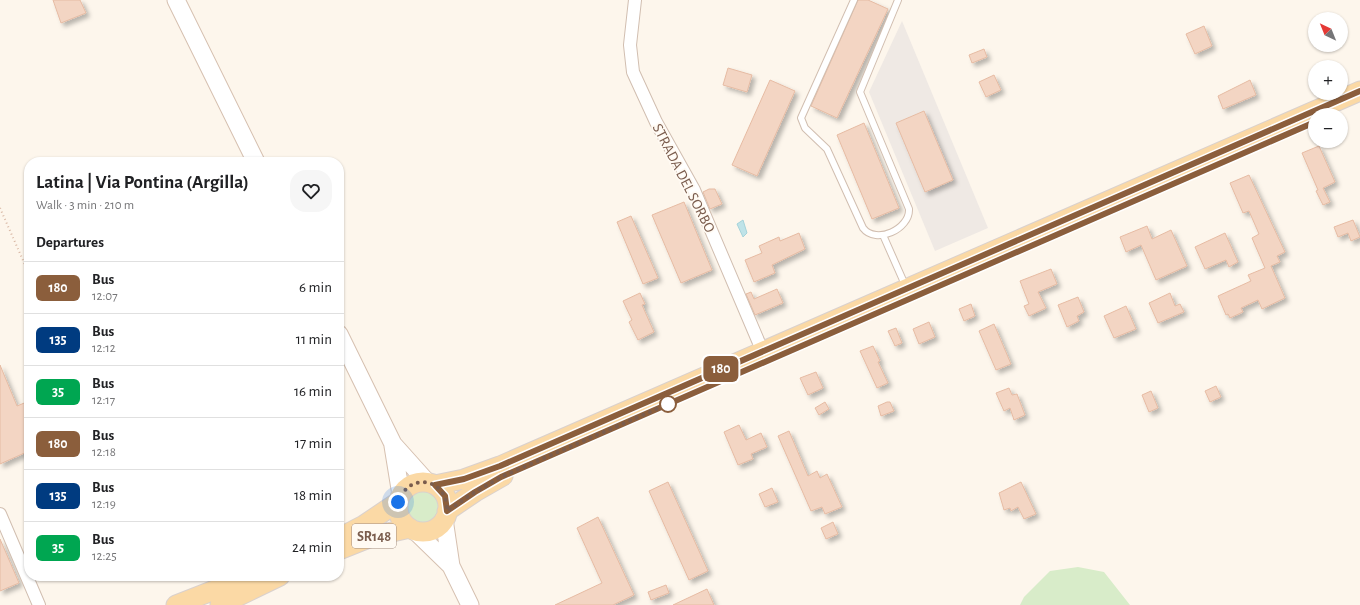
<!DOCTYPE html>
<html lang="en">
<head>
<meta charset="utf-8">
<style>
  body { margin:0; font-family:"Alegreya Sans",sans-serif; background:#f6f6f6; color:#202124; height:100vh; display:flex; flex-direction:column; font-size:15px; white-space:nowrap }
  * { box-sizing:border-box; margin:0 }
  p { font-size:13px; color:#757577 }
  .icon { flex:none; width:22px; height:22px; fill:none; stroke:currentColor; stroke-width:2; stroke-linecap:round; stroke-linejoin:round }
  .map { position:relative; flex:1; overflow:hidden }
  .details { position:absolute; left:24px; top:157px; width:320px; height:424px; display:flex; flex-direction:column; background:#fff; border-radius:16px; box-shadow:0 1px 3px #0004 }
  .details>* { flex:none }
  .badge { padding:0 8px; border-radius:6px; font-size:14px; line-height:26px }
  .needle { width:26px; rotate:317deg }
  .controls { position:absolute; left:1308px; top:12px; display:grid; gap:8px }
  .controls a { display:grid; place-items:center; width:40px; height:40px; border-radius:50%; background:#fff; box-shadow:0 1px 3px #0004; font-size:20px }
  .you { position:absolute; width:20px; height:20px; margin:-10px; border:3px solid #fff; border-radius:50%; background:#1a73e8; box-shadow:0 0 0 6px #1a73e833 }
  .map>.badge { position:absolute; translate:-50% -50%; box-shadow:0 0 0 2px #fff }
  h2 { padding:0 12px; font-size:15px; line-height:36px }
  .round { display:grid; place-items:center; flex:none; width:42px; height:42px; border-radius:16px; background:#f6f6f6 }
  .overview { display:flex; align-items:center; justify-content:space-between; height:68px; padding:0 12px }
  h1 { font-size:19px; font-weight:700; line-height:30px }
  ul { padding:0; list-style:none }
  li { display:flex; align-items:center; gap:12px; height:52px; padding:0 12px; border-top:1px solid #e0e0e0 }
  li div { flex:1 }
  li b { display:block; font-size:15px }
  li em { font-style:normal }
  li .badge { min-width:44px; font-weight:700; text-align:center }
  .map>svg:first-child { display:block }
  .industrial { fill:#efe9e4 }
  .green { fill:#d8ecc9 }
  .water { fill:#bfe3e8; stroke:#a5d3da }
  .building { fill:#f3d5c3; stroke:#e6bba3; filter:url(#shadow) }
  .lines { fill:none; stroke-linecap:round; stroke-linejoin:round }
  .lane-casing { stroke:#d1beb0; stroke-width:8 }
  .street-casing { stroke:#d1beb0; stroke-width:14 }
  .secondary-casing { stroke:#d6c0b0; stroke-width:19 }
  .primary-casing { stroke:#dad1cd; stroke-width:21 }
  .path { stroke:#d9b8a5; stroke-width:2; stroke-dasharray:1 3; stroke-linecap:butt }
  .lane { stroke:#fff; stroke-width:6 }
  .street { stroke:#fff; stroke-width:12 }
  .secondary { stroke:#fff; stroke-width:17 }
  .primary { stroke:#fbd9a5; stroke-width:19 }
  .line-casing { stroke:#fff; stroke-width:9 }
  .line { stroke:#8b5e3c; stroke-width:6 }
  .walk { stroke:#7a5c4d; stroke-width:4; stroke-dasharray:0 7.2 }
  .stop-dot { fill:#fff; stroke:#8b5e3c; stroke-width:2 }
  .labels { text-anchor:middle; stroke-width:3.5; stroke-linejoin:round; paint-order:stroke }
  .shield { fill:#fffaf3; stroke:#a28b7f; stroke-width:1 }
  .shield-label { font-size:14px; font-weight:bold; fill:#7a5c4d }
  .street-label { font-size:15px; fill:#7a5c4d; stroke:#fffaf3 }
</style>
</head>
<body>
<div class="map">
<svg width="1360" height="605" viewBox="0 0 1360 605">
  <defs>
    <filter id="shadow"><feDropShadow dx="3.5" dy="3.5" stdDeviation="2" flood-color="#0004"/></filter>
  </defs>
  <rect width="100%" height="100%" fill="#fdf6ec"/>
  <path class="industrial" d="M902,21l86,207 -53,23 -66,-159z"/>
  <path class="green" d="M402 507a20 20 0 1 1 40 0a20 20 0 1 1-40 0Z
    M1078,567l26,5 26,33h-110l4,-8 26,-26z"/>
  <path class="water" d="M743,220l4,13 -4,4 -6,-13z"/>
  <path class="building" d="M53,0h27l6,13 -25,10z
    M858,0h10l20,9 -51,109 -26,-12z
    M1204,26l8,20 -17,8 -9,-20z
    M984,49l3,8 -15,6 -3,-8z
    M728,68l24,7 -5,17 -24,-7z
    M994,75l7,15 -15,7 -7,-15z
    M770,80l25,11 -38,85 -25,-11z
    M1250,80l6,15 -33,14 -5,-13z
    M924,111l29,69 -28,12 -29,-69z
    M864,123l35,85 -27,11 -35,-84z
    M1319,146l16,36 -12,6 7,14 -7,3 -7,-14 2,-1 -16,-37z
    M1249,175l36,77 -8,4 3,6 -9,4 14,32 -23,11 -4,-9 -17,8 2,4 -13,6 -2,-4 -2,1 -8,-19 33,-15 -3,-6 17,-7 -13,-30 7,-4 -10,-23 -6,2 -13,-30z
    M709,189h6l7,15 -12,5 -7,-17z
    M684,202l28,68 -31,13 -29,-68z
    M631,216l27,62 -15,6 -26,-62z
    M1353,220l7,17 -9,4 -3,-8 -10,4 -4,-10z
    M1147,226l5,13 19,-9 16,36 -31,14 -15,-35 -15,7 -6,-15z
    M799,233l6,16 -33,16 3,8 -21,9 -9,-22 17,-7 -3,-7 20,-9 1,4z
    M1225,233l13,29 -9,5 -3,-7 -21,9 -10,-22z
    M1051,269l6,15 -19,8 8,16 -17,8 -5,-10 5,-2 -9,-23z
    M777,289l6,14 -28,12 -9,-21 5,-2 3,7z
    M640,293l5,11 -3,1 12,27 -16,8 -9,-18 3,-2 -9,-19z
    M1170,293l5,13 5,-2 4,8 -26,11 -9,-20z
    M1078,297l6,15 -7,4 2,5 -12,6 -9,-22z
    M971,304l4,12 -11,5 -5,-12z
    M1126,306l10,23 -22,9 -10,-22z
    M929,322l6,15 -16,7 -6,-15z
    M994,324l17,40 -15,6 -17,-39z
    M896,328l6,15 -7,3 -7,-15z
    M873,346l7,15 -2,1 10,21 -11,5 -17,-37z
    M0,365l17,41 12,-5v50l-29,13z
    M816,372l7,16 -15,7 -8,-17z
    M1216,386l5,11 -11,5 -5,-11z
    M1009,388l3,7 5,-1 8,21 -11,5 -4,-12 -6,3 -8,-18z
    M1151,391l7,17 -9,4 -7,-17z
    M825,402l4,7 -10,6 -4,-7z
    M887,402h3l4,9 -13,5 -3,-10z
    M739,425l7,15 15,-7 6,14 -16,7 2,5 -15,6 -14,-33z
    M789,431l19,45 9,-5 3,7 7,-4 15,33 -17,7 -3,-7 -11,4 -33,-75z
    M668,482l40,89 -19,9 -40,-89z
    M1021,482l15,32 -12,5 -6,-12 -7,4 -1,-3 -6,2 -5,-17z
    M772,488l6,14 -13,5 -6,-13z
    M598,517l36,78 -21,10h-58l47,-22 -25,-55z
    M833,522l5,12 -12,5 -5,-11z
    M0,539l19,44 -19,8z
    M666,585l3,8 -18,7 -3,-8z
    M707,589l7,16h-41z"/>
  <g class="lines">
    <defs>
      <path id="lane" d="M854,0l-53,118 4,10 22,21 36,79c13,17 47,1 46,-19l-49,-117 38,-92
        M883,235l23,52"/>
      <path id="street" d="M635,0l-5,45 3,27 23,50 38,68 68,160
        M0,514l39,91"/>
      <path id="secondary" d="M176,0l80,162
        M339,334l54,110 34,38
        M393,446l8,49
        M444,519l7,47
        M414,530l37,36 19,39"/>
      <path id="primary" d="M398 507a25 25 0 1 1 50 0a25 25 0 1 1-50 0Z
        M435,485l29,-6 36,-13 860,-375
        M447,511l28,-19 28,-16
        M339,538l25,-13 34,-23
        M339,550l35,-14 36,-8
        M176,605l74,-29
        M220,605l60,-29"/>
    </defs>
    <use href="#lane" class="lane-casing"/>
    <use href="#street" class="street-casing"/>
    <use href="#secondary" class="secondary-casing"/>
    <use href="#primary" class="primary-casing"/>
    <path class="path" d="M0,208l29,66"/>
    <use href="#lane" class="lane"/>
    <use href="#street" class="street"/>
    <use href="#secondary" class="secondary"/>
    <use href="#primary" class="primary"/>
  </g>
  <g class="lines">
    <defs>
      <path id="line" d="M1315,122l-814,355 -26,15 -28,19 -2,-15 -10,-11 29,-6 36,-13 860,-375"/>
    </defs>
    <use href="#line" class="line-casing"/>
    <use href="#line" class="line"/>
    <path class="walk" d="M398,502c11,-31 50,-24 49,9l28,-19 26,-15 167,-73"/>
  </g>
  <circle class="stop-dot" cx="668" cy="404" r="8"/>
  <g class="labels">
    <rect class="shield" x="352" y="524" width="44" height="24" rx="3"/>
    <g class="shield-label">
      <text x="374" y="541">SR148</text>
    </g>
    <g class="street-label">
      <text transform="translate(684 178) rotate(63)" y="5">STRADA DEL SORBO</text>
    </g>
  </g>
</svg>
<div class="controls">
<a><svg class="needle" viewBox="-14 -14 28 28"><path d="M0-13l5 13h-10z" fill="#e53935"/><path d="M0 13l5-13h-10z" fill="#757577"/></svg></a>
<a>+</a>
<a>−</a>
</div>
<div class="you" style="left:398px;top:502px"></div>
<b class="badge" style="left:721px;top:369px;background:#8b5e3c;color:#fff">180</b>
<section class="details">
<div class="overview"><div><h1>Latina | Via Pontina (Argilla)</h1><p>Walk · 3 min · 210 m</p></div><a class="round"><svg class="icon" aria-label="heart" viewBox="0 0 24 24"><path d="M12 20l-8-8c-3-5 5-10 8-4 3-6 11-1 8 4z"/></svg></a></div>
<h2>Departures</h2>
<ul>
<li><span class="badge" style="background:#8b5e3c;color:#fff">180</span><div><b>Bus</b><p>12:07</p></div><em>6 min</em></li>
<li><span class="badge" style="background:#003b80;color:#fff">135</span><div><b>Bus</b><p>12:12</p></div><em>11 min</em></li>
<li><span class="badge" style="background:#00a651;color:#fff">35</span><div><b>Bus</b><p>12:17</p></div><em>16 min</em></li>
<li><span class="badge" style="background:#8b5e3c;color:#fff">180</span><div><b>Bus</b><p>12:18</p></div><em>17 min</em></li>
<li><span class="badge" style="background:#003b80;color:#fff">135</span><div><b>Bus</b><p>12:19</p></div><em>18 min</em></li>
<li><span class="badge" style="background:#00a651;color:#fff">35</span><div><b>Bus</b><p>12:25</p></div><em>24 min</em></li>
</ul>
</section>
</div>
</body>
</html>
